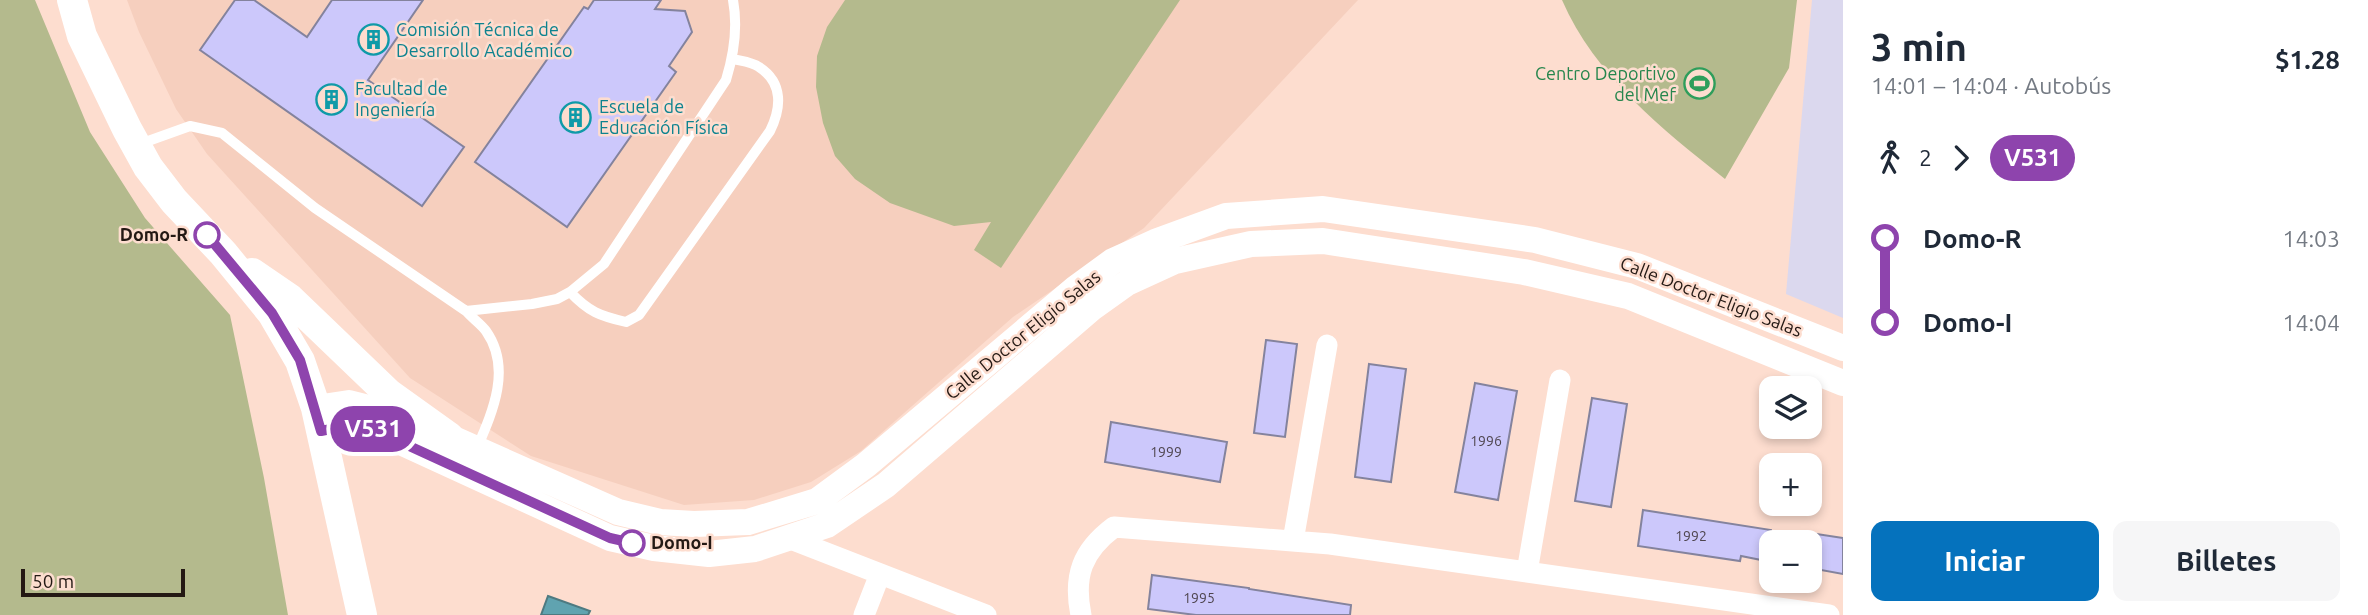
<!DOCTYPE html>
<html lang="es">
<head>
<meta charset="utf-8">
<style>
  body { margin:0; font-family:Ubuntu,sans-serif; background:#f6f6f7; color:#1f2937; height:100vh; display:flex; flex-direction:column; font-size:26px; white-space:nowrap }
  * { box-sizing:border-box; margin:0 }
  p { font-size:23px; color:#747a83 }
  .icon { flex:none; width:38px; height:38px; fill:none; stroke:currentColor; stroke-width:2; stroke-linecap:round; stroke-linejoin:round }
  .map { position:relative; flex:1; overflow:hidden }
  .sheet { display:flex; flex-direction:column; background:#fff; width:525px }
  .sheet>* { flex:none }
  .badge { padding:0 14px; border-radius:23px; font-size:24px; line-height:46px }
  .tools { position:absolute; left:1759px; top:376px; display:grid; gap:14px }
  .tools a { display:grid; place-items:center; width:63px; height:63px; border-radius:14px; background:#fff; box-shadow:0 4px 10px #0003; font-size:35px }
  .scale { position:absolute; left:21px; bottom:18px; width:164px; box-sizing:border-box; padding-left:7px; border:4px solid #241914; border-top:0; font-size:19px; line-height:24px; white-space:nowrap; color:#241914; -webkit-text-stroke:5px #fdddcf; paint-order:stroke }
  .map>.badge { position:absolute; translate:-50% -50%; box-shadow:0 0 0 4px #fff }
  .legs { display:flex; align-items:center; gap:10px; height:77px; padding:0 28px; font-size:23px }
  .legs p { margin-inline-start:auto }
  .overview { display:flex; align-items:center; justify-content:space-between; height:119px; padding:0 28px }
  h1 { font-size:38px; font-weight:700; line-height:52px }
  .button { display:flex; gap:14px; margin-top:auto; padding:14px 28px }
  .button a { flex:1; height:80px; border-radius:14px; background:#0572bd; color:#fff; font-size:28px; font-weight:700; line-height:80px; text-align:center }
  .button a+a { background:#f6f6f7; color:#1f2937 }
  ul { padding:0 28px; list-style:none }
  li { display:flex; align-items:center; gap:24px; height:84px; font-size:26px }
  li i { display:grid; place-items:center; width:10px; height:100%; margin:0 9px; background:currentColor }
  li i::after { content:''; width:18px; height:18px; margin:-9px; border:5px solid; border-radius:50%; background:#fff }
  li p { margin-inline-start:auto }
  li:first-child i { background:linear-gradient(#0000 50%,currentColor 0) }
  li:last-child i { background:linear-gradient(currentColor 50%,#0000 0) }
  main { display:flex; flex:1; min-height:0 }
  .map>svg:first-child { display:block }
  .built { fill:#f6cfbe }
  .medical { fill:#dbd8ee }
  .green { fill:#b4ba8d }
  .water { fill:#60a3b0; stroke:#4e7a81; stroke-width:2 }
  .building { fill:#ccc8fb; stroke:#84839d; stroke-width:2 }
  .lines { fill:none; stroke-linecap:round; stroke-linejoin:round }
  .service { stroke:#fff; stroke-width:10 }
  .minor { stroke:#fff; stroke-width:21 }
  .tertiary { stroke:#fff; stroke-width:26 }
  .secondary { stroke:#fff; stroke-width:30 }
  .line-1-casing { stroke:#fff; stroke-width:16 }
  .line-1 { stroke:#8e44ad; stroke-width:10 }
  .stop-1-dot { fill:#fff; stroke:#8e44ad; stroke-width:3.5 }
  .labels { text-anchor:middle; stroke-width:5; stroke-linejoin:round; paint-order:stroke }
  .number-label { font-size:14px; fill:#4e454e }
  .culture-label { font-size:18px; fill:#0d838f; stroke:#fdddcf; text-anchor:start }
  .leisure-label { font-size:18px; fill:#27864d; stroke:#fdddcf; text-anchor:end }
  .stop-label { font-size:18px; font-weight:bold; fill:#241914; stroke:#fdddcf; text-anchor:end }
  .street-label { font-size:18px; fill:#241914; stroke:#fdddcf }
</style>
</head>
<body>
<main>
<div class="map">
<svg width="1843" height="615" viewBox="0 0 1843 615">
  <rect width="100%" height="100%" fill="#fdddcf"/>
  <path class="built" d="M127,0h1231l-214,228 -131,89 -152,134 -50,31 -57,18 -70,5 -153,-49 -121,-78 -203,-224 -31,-45 -37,-77z"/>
  <path class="medical" d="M1812,0h31v318l-57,-24z"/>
  <path class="green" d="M0,0h35l55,132 55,86 85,97 34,163 24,137h-288z
    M845,0h335l-179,268 -27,-18 17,-28 -37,4 -64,-23 -35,-24 -20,-23 -12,-33 -7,-36 1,-31 10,-29z
    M1562,0h235l-8,68 -64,111c-63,-50 -130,-103 -163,-179z"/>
  <path class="water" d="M548,596l42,15 -2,4h-47z"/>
  <path class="building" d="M235,0h19l53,37 25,-37h91l-55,80 96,67 -42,59 -222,-156z
    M594,0h67l-6,9 30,2 7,21 -23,34 7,6 -109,155 -92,-65 109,-155 4,2z
    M1266,340l31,4 -12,93 -31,-4z
    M1369,364l37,5 -15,113 -36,-5z
    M1475,383l42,8 -19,109 -43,-8z
    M1592,398l35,6 -16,103 -36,-6z
    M1111,422l116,20 -7,40 -115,-20z
    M1643,510l128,20v32l-30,-6 -1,5 -102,-15z
    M1810,533l33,5v36l-33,-6z
    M1152,575l97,13v1l102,16 -1,10h-154l-48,-6z"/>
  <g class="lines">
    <path class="service" d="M137,145l53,-19 32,7 93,75 151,103c6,7 15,13 20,20 26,37 7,80 -9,117
      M570,292c19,20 30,24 56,30l13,-7 131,-184c11,-22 14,-48 -11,-64 -7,-5 -18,-6 -26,-8
      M466,311l66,-7 25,-5 13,-7 34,-28 122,-184c8,-26 12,-53 7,-80"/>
    <path class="minor" d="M788,538l198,77
      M1293,541l34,-196
      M1527,572l33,-192
      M864,615l16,-41
      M1081,615c-8,-39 1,-64 33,-88l216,17 499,71"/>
    <path class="tertiary" d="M316,408l33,-5 24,6 76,28 169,75 42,10 34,2 54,-2 69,-21 49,-36 210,-177 37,-27 42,-19 71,-26 97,-7 212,31 102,26 206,82
      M321,431l30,-6 19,3 240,110 44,10 55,6 46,-5 72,-24 59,-40 206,-177 35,-25 48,-22 76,-17 72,-3 201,31 104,24 215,87"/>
    <path class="secondary" d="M72,0l10,36 45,93 21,38 26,34 49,52 49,60 28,48 16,47 46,207
      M252,273l38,26 99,95 60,43"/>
  </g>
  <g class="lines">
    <defs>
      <path id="line-1" d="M207,235l65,78 28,47 21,71 30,-6 19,3 240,110 22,5"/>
    </defs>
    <use href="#line-1" class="line-1-casing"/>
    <use href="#line-1" class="line-1"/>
  </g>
  <defs>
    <symbol id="building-ring" viewBox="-11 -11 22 22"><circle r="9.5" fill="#fdddcf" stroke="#0f9aa8" stroke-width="1.5"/><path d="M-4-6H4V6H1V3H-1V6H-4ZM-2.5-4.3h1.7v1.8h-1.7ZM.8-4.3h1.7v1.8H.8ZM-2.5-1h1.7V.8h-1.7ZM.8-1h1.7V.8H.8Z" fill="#0f9aa8"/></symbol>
    <symbol id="stadium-ring" viewBox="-11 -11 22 22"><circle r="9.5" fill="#fdddcf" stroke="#2e9e5b" stroke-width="1.5"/><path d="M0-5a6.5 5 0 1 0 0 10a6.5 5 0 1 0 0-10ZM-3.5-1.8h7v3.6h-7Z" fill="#2e9e5b"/></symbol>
  </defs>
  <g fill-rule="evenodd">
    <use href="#building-ring" x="356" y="22" width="35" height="35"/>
    <use href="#stadium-ring" x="1682" y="66" width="35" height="35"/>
    <use href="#building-ring" x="314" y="82" width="35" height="35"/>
    <use href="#building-ring" x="558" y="100" width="35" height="35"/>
  </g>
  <g class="stop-1-dot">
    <circle cx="207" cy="235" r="12"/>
    <circle cx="632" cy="543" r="12"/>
  </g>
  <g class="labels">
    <g class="number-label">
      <text x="1486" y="446">1996</text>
      <text x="1166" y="457">1999</text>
      <text x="1691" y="541">1992</text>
      <text x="1199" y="603">1995</text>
    </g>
    <g class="culture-label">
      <text x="396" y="36">Comisión Técnica de<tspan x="396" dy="21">Desarrollo Académico</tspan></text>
      <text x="355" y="95">Facultad de<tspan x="355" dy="21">Ingeniería</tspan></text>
      <text x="599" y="113">Escuela de<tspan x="599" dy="21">Educación Física</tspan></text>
    </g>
    <g class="leisure-label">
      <text x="1676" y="80">Centro Deportivo<tspan x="1676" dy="21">del Mef</tspan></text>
    </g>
    <g class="stop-label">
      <text x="188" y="241">Domo-R</text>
      <text x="651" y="549" text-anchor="start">Domo-I</text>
    </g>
    <g class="street-label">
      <text transform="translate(1711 297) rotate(21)" y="6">Calle Doctor Eligio Salas</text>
      <text transform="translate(1023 335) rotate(-39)" y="6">Calle Doctor Eligio Salas</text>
    </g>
  </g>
</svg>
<div class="tools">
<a><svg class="icon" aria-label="layers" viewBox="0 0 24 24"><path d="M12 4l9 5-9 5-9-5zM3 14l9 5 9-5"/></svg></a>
<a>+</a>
<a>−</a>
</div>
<div class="scale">50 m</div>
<b class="badge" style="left:373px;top:429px;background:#8e44ad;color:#fff">V531</b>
</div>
<section class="sheet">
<div class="overview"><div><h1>3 min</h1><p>14:01 – 14:04 · Autobús</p></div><b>$1.28</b></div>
<div class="legs"><svg class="icon" aria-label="walk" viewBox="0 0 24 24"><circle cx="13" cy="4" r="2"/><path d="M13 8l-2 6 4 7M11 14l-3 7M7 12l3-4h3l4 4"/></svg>2<svg class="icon" aria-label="forward" viewBox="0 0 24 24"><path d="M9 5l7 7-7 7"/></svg><b class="badge" style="background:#8e44ad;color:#fff">V531</b></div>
<ul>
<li><i style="color:#8e44ad"></i><b>Domo-R</b><p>14:03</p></li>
<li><i style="color:#8e44ad"></i><b>Domo-I</b><p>14:04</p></li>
</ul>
<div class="button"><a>Iniciar</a><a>Billetes</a></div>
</section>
</main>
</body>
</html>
